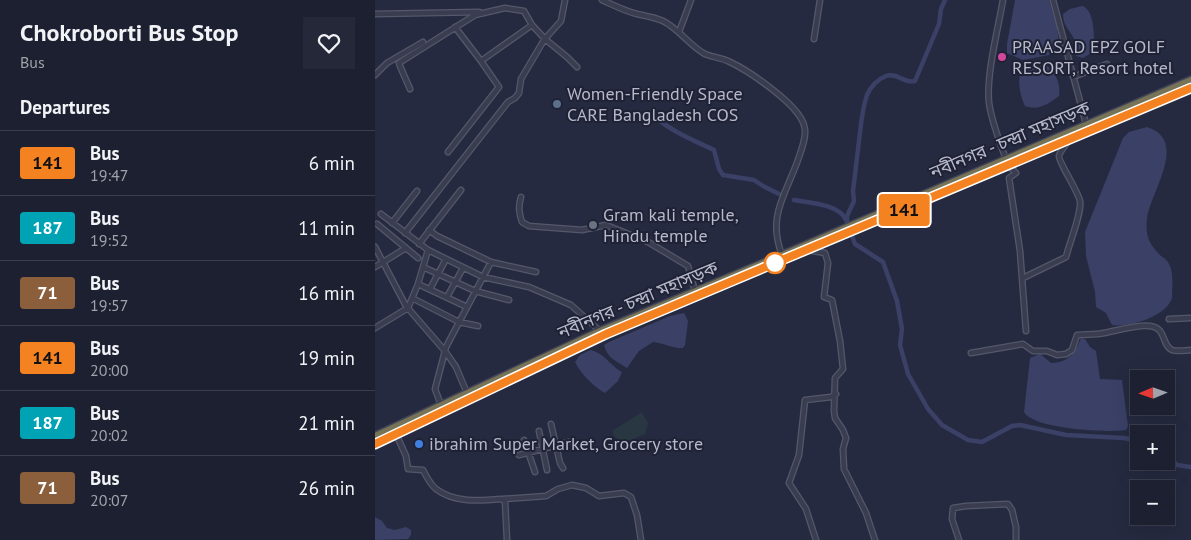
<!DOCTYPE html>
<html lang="en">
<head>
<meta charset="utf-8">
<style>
  body { margin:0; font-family:"PT Sans","Noto Sans Bengali",sans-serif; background:#252838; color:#f1f3f6; height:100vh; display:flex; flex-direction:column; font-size:19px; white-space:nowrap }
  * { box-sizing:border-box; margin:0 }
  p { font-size:16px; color:#a0a3ab }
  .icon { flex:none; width:28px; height:28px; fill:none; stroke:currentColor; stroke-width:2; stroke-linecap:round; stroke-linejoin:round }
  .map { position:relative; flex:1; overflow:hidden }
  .panel { display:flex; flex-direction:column; background:#1c2030; width:375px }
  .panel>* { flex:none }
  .badge { padding:0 10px; border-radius:4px; font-size:18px; line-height:32px }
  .needle { width:32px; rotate:268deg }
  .fabs { position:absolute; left:755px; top:370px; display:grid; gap:10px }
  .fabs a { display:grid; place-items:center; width:45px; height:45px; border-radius:0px; background:#1c2030; box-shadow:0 5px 20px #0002,0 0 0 1px #3a3e4c; font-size:25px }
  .map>.badge { position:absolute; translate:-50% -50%; box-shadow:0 0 0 2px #fff }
  h2 { padding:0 20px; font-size:19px; line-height:45px }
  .round { display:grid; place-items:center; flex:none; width:52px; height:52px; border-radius:0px; background:#252838 }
  .headline { display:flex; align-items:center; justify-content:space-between; height:85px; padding:0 20px }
  h1 { font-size:24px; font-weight:700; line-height:38px }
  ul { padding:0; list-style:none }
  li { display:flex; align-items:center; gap:15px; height:65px; padding:0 20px; border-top:1px solid #3a3e4c }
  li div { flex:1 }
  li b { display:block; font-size:19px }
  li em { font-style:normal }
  li .badge { min-width:55px; font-weight:700; text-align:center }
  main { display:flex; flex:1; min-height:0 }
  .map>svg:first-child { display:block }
  .green { fill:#283741 }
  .water { fill:#3a4066 }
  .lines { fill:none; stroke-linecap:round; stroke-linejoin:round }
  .canal { stroke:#3a4066; stroke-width:4.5 }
  .minor-casing { stroke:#55586a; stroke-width:7 }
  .highway-casing { stroke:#424557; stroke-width:9 }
  .minor { stroke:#3a3d50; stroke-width:4.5 }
  .highway { stroke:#767357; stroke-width:6 }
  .line-casing { stroke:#fff; stroke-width:11 }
  .line { stroke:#f58220; stroke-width:8 }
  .hotel-dot { fill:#d1479c; stroke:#1f2235; stroke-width:2 }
  .service-dot { fill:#5c6f8a; stroke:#1f2235; stroke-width:2 }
  .worship-dot { fill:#6b7280; stroke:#1f2235; stroke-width:2 }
  .stop-dot { fill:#fff; stroke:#f58220; stroke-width:2.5 }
  .shop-dot { fill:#3f7fe0; stroke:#1f2235; stroke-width:2 }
  .labels { text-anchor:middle; stroke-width:4; stroke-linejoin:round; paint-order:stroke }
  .poi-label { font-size:18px; fill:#b7b9ca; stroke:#1f2235; text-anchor:start }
  .street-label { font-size:18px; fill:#b7b9ca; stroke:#1f2235 }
</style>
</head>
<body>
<main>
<section class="panel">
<div class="headline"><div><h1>Chokroborti Bus Stop</h1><p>Bus</p></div><a class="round"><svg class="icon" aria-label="heart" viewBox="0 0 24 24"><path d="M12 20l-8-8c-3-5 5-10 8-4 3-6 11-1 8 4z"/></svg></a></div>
<h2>Departures</h2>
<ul>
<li><span class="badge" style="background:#f58220;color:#111">141</span><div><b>Bus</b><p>19:47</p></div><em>6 min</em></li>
<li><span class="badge" style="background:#00a3b4;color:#fff">187</span><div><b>Bus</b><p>19:52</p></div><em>11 min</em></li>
<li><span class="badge" style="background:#8b5e3c;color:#fff">71</span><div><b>Bus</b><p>19:57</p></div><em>16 min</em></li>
<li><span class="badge" style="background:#f58220;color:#111">141</span><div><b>Bus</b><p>20:00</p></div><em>19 min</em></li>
<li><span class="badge" style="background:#00a3b4;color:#fff">187</span><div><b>Bus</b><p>20:02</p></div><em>21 min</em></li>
<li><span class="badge" style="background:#8b5e3c;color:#fff">71</span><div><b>Bus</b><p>20:07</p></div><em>26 min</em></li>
</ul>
</section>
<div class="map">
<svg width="816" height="540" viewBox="0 0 816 540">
  <rect width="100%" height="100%" fill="#262a40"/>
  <path class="green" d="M267,412l6,11 -3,11 -21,9 -10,-7 -2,-5z"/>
  <path class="water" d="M640,0h34l8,27 2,16 -10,12 -26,5 -16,-7v-9z
    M707,6c13,3 13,35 11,46l-10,6 -7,-2c0,-4 1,-8 0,-12 -3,-12 -13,-16 -13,-30l7,-5z
    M666,62c13,7 20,19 18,34 -11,8 -21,15 -34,10 -5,-10 -10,-31 0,-38 5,-3 11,-5 16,-6z
    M772,127c42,13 4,64 0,91 -2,18 2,26 14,38 3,2 7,5 8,8 5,9 3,24 3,34 -5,18 -43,30 -60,27l-6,-12 -10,-6 -1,-15 -9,-36 -1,-24 38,-94 6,-6z
    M309,313l4,8 -3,24 -2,3c-8,1 -20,-5 -30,-6l-14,9 -12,17c-11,-7 -20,-10 -23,-23l5,-3 61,-26z
    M706,338l4,1 5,8 6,4 4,28 22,1 6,46 -2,4c-19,3 -93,-1 -102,-18l6,-54 10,-4 11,9c17,0 24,-10 30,-25z
    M215,350c13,2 21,16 32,22l-4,9 -13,12c-12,-7 -24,-19 -30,-31l5,-7z
    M0,517l7,4 5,7 8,2 11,-3 5,3v5l-3,4 -33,1z"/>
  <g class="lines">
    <path class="canal" d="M570,0l-4,9 -2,15 -24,57c-10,3 -19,-9 -29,-5 -8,3 -16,11 -19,19 -5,14 -6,30 -8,46 -2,16 -4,33 -6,50l1,10 -7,15v6l8,22 28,18 14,39 5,28 -2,16 8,29 20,35 14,16 26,15 14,2 30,-16 8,-1 46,10 58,3 15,3
      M278,115c17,16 40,25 61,35l5,19 4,6 31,5 9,6 16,8
      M419,200c16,3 45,4 52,20
      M791,455l11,10 14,2"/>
    <defs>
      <path id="minor" d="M227,0c11,5 23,11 35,14 9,2 17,3 26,7 15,7 28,26 42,33 7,3 17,4 25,8 19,9 68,42 74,63 3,9 -1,20 -4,29 -12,38 -34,60 -18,101
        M628,0c-5,29 -17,75 -14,103 3,19 10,38 17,56
        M678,0l33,124
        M0,14l104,-2
        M304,32l12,-32
        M439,39l6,-39
        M106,61l51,-36
        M0,75l12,-12 36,-21
        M698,77l34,-13
        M35,89l-10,-23 -1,-3 3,-2 73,-46 30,-7 19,3 8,14 13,14 22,18 10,10
        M73,152l51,-65 -18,-26 -26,-34
        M633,165l8,8 -7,5 11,73 6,80
        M146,197c-3,10 -2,16 1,25l7,4 53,4 24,-5 42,17 40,24 7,25
        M6,214l47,36 55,27 46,10 42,18 29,26
        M17,223l25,-32
        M2,224l41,34
        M54,230l8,6 54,26 45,10
        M30,233l103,-131 7,-4 4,-5 2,-14 23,-39 17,-19 4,-21
        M44,244l42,-54
        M0,247l31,59 39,45 11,16 11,26
        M432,250l18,3 3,10 -4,34 8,3 8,41 3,28 -8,9 -1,33 1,7 8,12 3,8 -3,11 1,20 22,44 9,27
        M0,267l31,-19
        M48,267l52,24 34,9
        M648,278l43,-21c3,-13 16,-44 14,-56 -2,-10 -22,-40 -21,-45 1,-5 7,-11 10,-16
        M43,284l49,23
        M55,289l16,-30
        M72,297l16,-29
        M37,298l47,24 19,4
        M794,319l22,-1
        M0,328l33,-20 10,-24 10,-34
        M596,353l52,-9 10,7h14l10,4 9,-1 6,-4 5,-15c9,-1 19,0 27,-2 11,-2 35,-9 46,-7 17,2 11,19 22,24 5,2 14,0 19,0
        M66,405l-6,-16 11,-42 45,-85
        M176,424l9,39 3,5
        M164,431l8,39
        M21,434l10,22 2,13 15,1c3,6 8,15 13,19 18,14 44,12 65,10l4,2 2,39
        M149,440l11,32
        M144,455l50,-13
        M128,499l43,-3 12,-7 14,-4 14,3 13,8 25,-3 7,4 6,18 4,25
        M441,540l-10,-31 -17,-26 10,-28 6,-55 26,-3 5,-3
        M584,540l-7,-21 1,-11 13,-2 42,-2 4,6 4,17v13"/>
      <path id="highway" d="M0,436l225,-105 182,-76 409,-175
        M0,444l231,-109 585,-247"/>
    </defs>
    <use href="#minor" class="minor-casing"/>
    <use href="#highway" class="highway-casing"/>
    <use href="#minor" class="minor"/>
    <use href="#highway" class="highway"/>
  </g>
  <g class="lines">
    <defs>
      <path id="line" d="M0,444l231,-110 585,-246"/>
    </defs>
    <use href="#line" class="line-casing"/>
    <use href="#line" class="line"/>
  </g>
  <circle class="hotel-dot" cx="627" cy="57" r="5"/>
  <circle class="service-dot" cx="182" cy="104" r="5"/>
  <circle class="worship-dot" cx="218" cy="225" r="5"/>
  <circle class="stop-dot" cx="400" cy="263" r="10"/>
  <circle class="shop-dot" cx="44" cy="444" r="5"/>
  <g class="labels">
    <g class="poi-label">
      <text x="637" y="53">PRAASAD EPZ GOLF<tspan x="637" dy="21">RESORT, Resort hotel</tspan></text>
      <text x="192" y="100">Women-Friendly Space<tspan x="192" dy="21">CARE Bangladesh COS</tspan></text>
      <text x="228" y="221">Gram kali temple,<tspan x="228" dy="21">Hindu temple</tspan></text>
      <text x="54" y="450">ibrahim Super Market, Grocery store</text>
    </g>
    <g class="street-label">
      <text transform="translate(635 140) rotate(-23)" y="6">নবীনগর - চন্দ্রা মহাসড়ক</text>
      <text transform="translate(263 300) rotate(-23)" y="6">নবীনগর - চন্দ্রা মহাসড়ক</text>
    </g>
  </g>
</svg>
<div class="fabs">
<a><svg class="needle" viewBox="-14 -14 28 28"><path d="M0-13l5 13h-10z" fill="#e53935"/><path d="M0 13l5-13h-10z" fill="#a0a3ab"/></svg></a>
<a>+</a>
<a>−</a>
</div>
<b class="badge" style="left:529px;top:210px;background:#f58220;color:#111">141</b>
</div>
</main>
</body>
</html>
